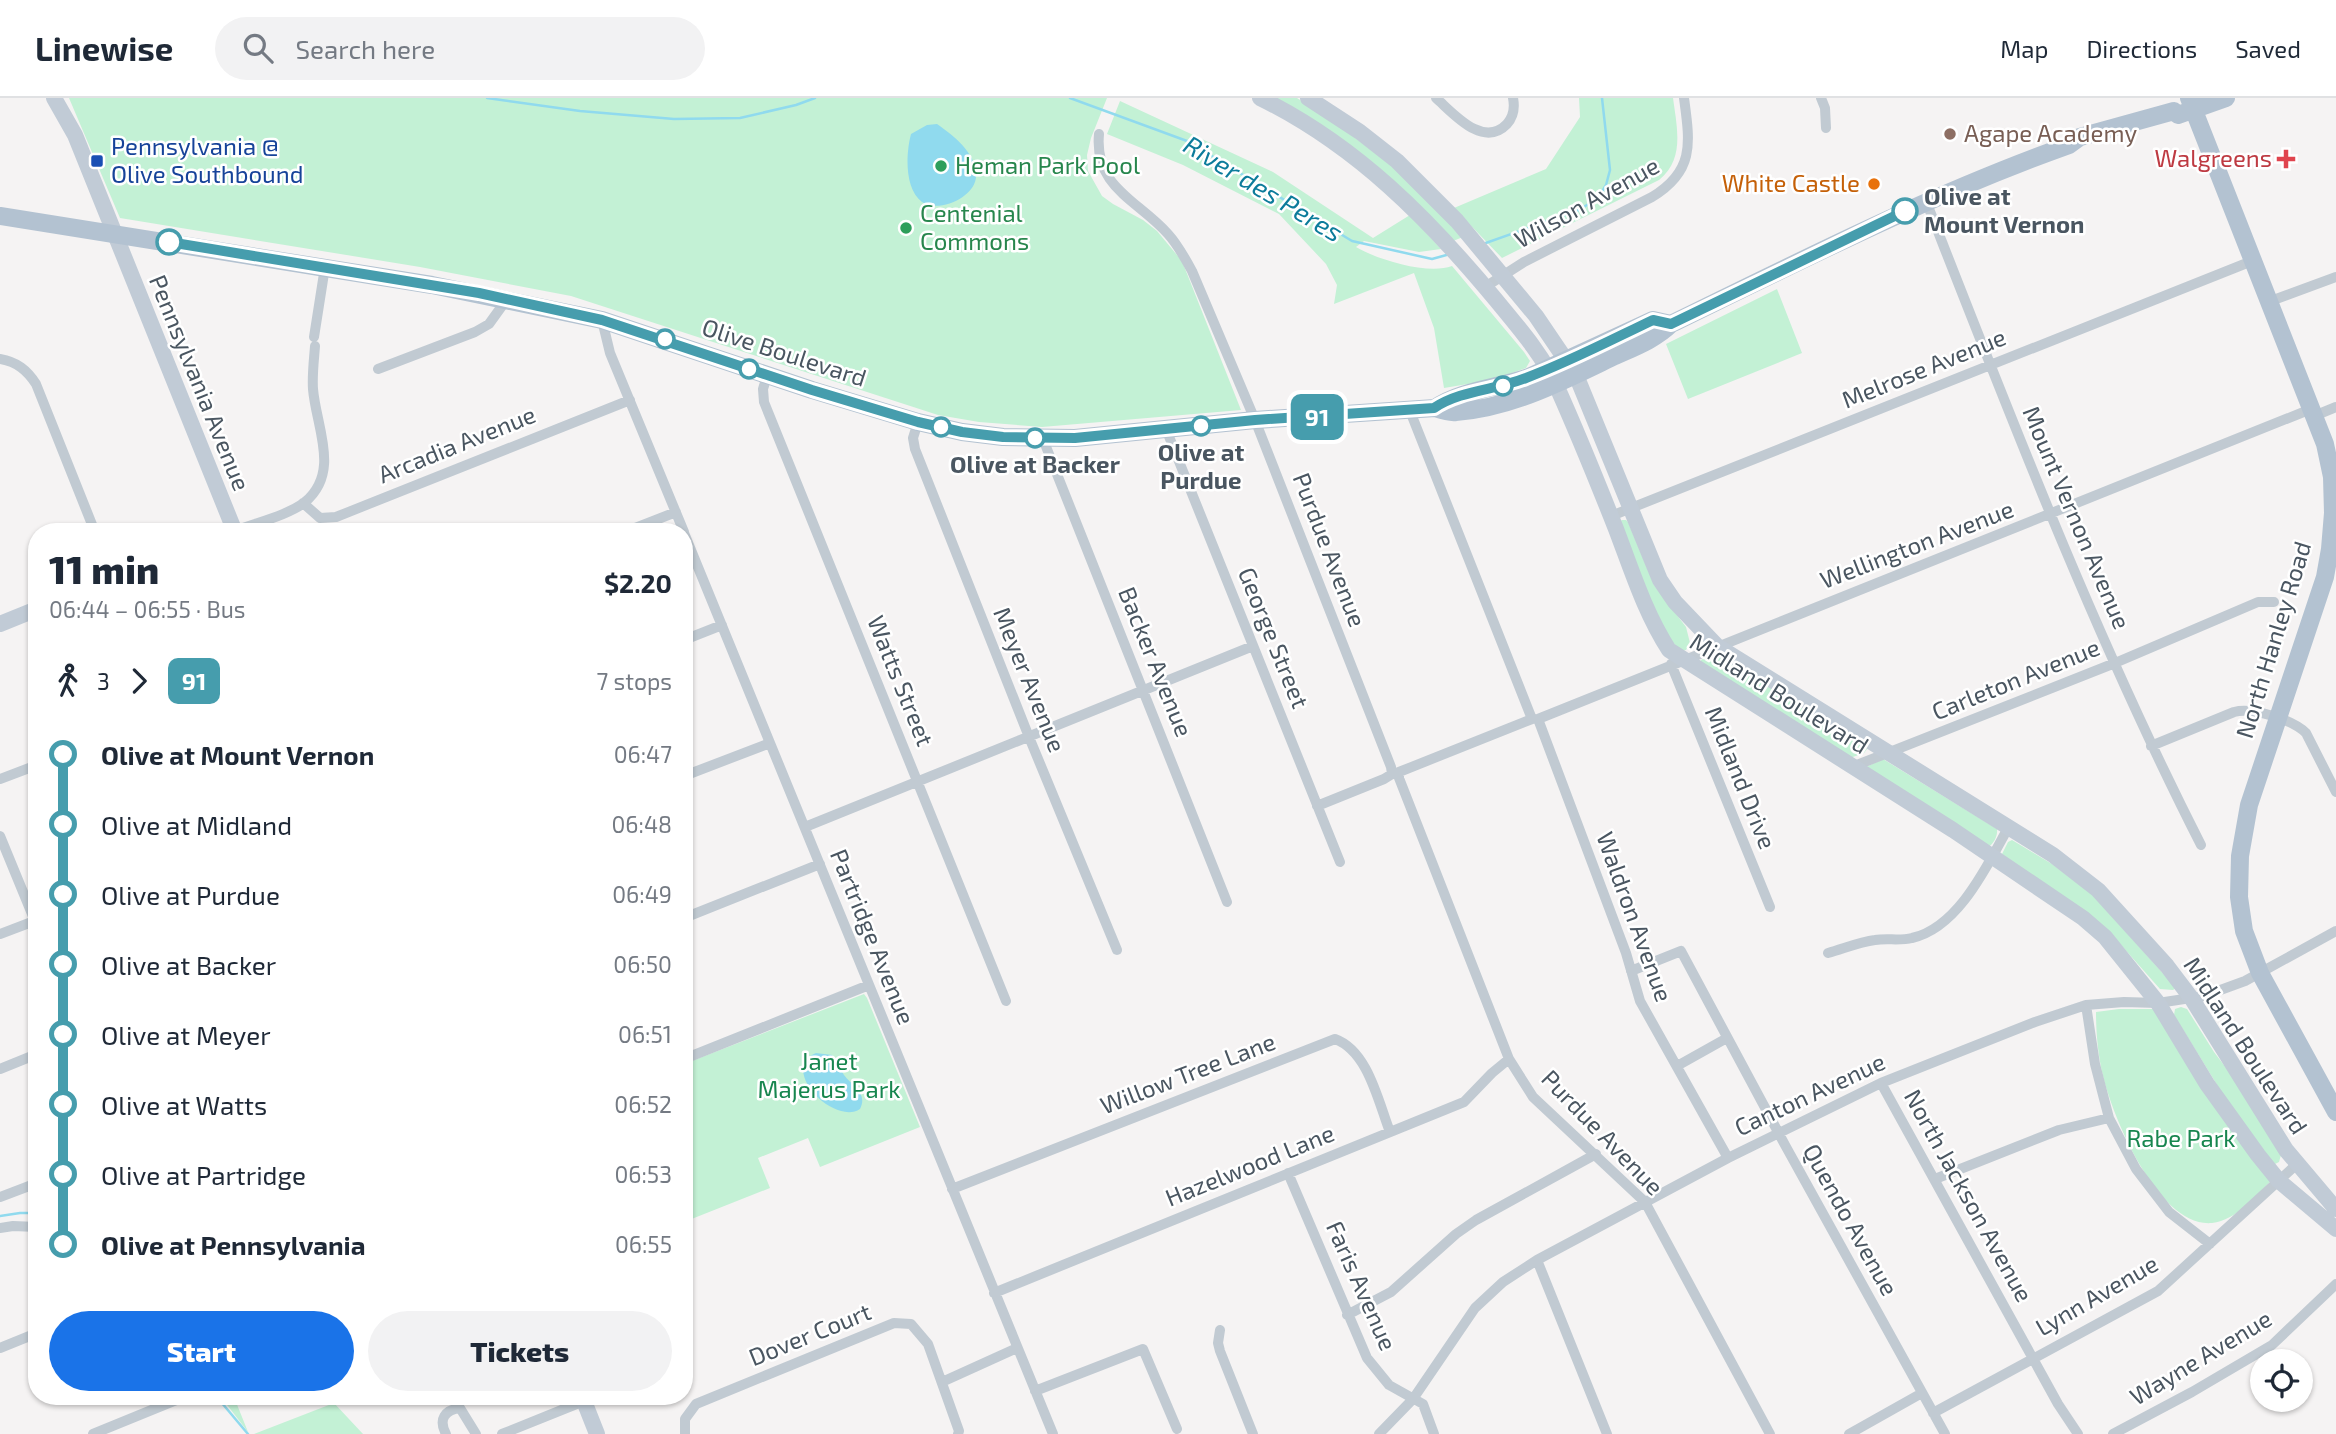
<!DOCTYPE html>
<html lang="en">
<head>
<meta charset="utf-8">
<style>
  body { margin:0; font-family:"Exo 2",sans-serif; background:#f2f2f3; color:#1f2937; height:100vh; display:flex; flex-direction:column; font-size:26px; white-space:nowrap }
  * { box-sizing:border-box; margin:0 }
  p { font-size:23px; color:#747a83 }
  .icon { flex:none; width:38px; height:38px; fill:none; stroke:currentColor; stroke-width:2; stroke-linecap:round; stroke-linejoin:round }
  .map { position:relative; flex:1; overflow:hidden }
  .details { position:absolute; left:28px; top:425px; width:665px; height:882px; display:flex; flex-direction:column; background:#fff; border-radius:28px; box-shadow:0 2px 5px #0004 }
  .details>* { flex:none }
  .badge { padding:0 14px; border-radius:10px; font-size:24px; line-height:46px }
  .fabs { position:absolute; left:2250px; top:1251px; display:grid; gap:14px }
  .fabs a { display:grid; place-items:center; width:63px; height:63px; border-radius:50%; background:#fff; box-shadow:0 2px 5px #0004; font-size:35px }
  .map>.badge { position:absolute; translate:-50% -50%; box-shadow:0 0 0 4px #fff }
  .legs { display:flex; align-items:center; gap:10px; height:77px; padding:0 21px; font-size:23px }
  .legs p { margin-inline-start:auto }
  .summary { display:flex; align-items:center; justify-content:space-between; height:119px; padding:0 21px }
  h1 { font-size:38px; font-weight:800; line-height:52px }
  .button { display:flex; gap:14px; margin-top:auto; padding:14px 21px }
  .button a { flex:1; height:80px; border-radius:42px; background:#1a73e8; color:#fff; font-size:28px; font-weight:800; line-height:80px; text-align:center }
  .button a+a { background:#f2f2f3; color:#1f2937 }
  ul { padding:0 21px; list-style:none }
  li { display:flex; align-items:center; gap:24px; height:70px; font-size:26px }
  li i { display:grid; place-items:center; width:10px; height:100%; margin:0 9px; background:currentColor }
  li i::after { content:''; width:18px; height:18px; margin:-9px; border:5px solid; border-radius:50%; background:#fff }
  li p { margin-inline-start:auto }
  li:first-child i { background:linear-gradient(#0000 50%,currentColor 0) }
  li:last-child i { background:linear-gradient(currentColor 50%,#0000 0) }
  header { display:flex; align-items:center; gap:42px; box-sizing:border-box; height:98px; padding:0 35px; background:#fff; border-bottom:2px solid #e0e1e3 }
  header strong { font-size:33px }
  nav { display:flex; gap:38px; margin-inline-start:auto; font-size:24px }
  .search { width:490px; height:63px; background:#f2f2f3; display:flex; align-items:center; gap:18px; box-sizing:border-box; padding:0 24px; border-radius:38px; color:#747a83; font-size:26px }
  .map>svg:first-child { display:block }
  .green { fill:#c3f1d5 }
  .water { fill:#90daee }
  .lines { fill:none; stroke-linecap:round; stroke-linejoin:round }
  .stream { stroke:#90daee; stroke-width:2.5 }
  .street { stroke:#c1cad2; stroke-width:10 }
  .secondary { stroke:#c1cbd6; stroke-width:16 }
  .primary { stroke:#b3c2d1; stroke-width:18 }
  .line-1-casing { stroke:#fff; stroke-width:16 }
  .line-1 { stroke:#469dad; stroke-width:10 }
  .education-dot { fill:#8d6e63; stroke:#fff; stroke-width:2.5 }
  .health-dot { fill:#e0444e; stroke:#fff; stroke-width:2.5 }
  .transit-dot { fill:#1a4fb4; stroke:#fff; stroke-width:2.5 }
  .leisure-dot { fill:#2e9e5b; stroke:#fff; stroke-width:2.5 }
  .food-dot { fill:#e8710a; stroke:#fff; stroke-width:2.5 }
  .stop-1-dot { fill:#fff; stroke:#469dad; stroke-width:3.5 }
  .labels { text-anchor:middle; stroke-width:5; stroke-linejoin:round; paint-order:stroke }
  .education-label { font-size:24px; fill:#785e54; stroke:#fff; text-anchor:start }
  .transit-label { font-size:24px; fill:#164399; stroke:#fff; text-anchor:start }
  .health-label { font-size:24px; fill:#be3a42; stroke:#fff; text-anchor:end }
  .leisure-label { font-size:24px; fill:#27864d; stroke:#fff; text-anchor:start }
  .food-label { font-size:24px; fill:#c56008; stroke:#fff; text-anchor:end }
  .stop-label { font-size:24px; font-weight:bold; fill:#4a5661; stroke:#fff }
  .street-label { font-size:24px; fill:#4a5661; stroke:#fff }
  .park-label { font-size:24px; fill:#17864f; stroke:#fff }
  .water-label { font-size:26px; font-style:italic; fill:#0c7c9b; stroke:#fff }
</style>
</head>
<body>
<header>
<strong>Linewise</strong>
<div class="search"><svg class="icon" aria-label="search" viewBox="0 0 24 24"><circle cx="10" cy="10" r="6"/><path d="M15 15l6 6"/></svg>Search here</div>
<nav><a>Map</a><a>Directions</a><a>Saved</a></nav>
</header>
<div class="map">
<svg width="2336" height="1336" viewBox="0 0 2336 1336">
  <rect width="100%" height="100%" fill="#f5f3f3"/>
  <path class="green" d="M69,0h1038l-16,40 -4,17 1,16 14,25 11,8 30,16 14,11 25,30 59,149 -199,17 -63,-5 -41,-7 -367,-119 -151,-29 -300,-49z
    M1271,0h26l36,23 63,48 67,68 -10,4z
    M1579,0h94c4,30 12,61 -14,82l-157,78 -48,-50 92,-39 34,-52z
    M1120,3l153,71 100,66 37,-23 31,34 -22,3 -55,-11 -8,6c22,13 72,28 96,19l72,86 6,9 -4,7 -34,12 -48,8 -10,-60 -20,-55 -80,31 3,-19 -11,-21 -47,-50 -96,-49 -76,-31z
    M1777,191l25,64 -114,46 -22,-55z
    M1622,422h4l2,2 26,63 32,42 4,16 -4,7 -5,1 -17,-18 -45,-111z
    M1714,556h5l147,92 1,3 -3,4 -14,5 -150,-95 1,-3z
    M1883,661l114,70c1,6 -3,15 -9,18l-122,-80z
    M2012,742l40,24 40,30 84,94 -3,2 -13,-1 -47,-53 -111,-82 6,-12z
    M864,896l3,4 53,129 -100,40 -12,-29 -50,20 12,30 -86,34v-158z
    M2181,909l6,2 27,43 22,29 45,74 -2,7 -4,2 -27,-29 -74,-120 1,-6z
    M2119,911h38l115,171c-17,16 -35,40 -60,43 -53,5 -99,-105 -109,-147 -5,-21 -7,-43 -7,-64z
    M221,1299h13l14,35z
    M334,1305l29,31h-109z"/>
  <path class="water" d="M937,26c17,12 38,28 39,50 2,22 -37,40 -54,28 -18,-14 -16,-49 -11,-68l16,-9z
    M816,955l16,2c4,7 8,14 12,20 9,12 24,18 16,34 -26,17 -82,-40 -44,-56z"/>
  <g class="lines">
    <path class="stream" d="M487,0l93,13 94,8 66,-1 56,-13 19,-7
      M1070,0l117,43 165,100 80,18 18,-5
      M1483,146l96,-34 19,-12 8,-13 4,-15 -8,-72
      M0,1118l20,-3h17
      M216,1298l32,38"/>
    <path class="street" d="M1436,0c17,15 47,51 71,26 7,-8 8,-16 6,-26
      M1821,0l4,10 1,20
      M1099,36c-5,54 39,66 69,100 10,11 17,24 24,37l63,149 136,347 1,7 -8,5 -67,27
      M1926,103c85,217 169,436 275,644
      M1485,189l39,-25 128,-65c43,-26 38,-54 32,-99
      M2268,204l68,-25
      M602,222l8,33 74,179
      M314,239l11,-70
      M0,261c17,3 27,11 36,25l59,148
      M378,271l97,-37 14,-8 18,-25
      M767,278l-4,13 1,13 242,599
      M1410,313l122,308 -133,53v6l110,281 24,38 112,105 125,232
      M2314,318l22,-9
      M918,324l-5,16 2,11 114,288 88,213
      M1166,331l174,433
      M1043,341l184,463
      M303,405l17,15 16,-1 294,-117
      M1611,418l641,-255
      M235,433c20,-8 54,-16 70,-29 36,-30 11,-75 8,-113 -1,-14 1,-29 2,-43
      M625,434l51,-20
      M684,435l369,901
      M684,542l38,-15
      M1671,566l99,243
      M2151,648l83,-34c19,-5 59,8 72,21l30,59
      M1852,669l263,-104 143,-61h16
      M684,678l86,-33
      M0,681l37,-14
      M805,729l448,-181
      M0,738l37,90
      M684,820l136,-54
      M0,836l37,-14
      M1828,855c15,-4 31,-11 47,-13 12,-2 25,1 37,-2 46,-10 75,-72 96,-110
      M1631,873l50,-20 104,194 160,289
      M2086,907l9,59 14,54 27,51 33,43 41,32
      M684,961l185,-74
      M1677,968l50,-28
      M0,971l37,-15
      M1881,985l177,321 20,30
      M1728,1060l-88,-157 -14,-48 -88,-234 773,-310
      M1288,1075l79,185 22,27 34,19 11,30
      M1935,1081l124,-49 50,-12
      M952,1091l383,-150c33,12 43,62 55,93
      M0,1099l37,-14
      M0,1130l13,-2 24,1
      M1537,1162l70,174
      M994,1195l470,-191 28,-29 17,-14
      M1347,1217l44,-23 65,-58 20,-14 120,-66
      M1220,1232l-2,13 2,8 33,83
      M0,1250l37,-15
      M942,1284l75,-34
      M1035,1293l108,-42 34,80
      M1933,1315l225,-122 139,-127
      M93,1336l93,-38
      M446,1336c-8,-15 -1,-24 14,-26l16,26
      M502,1336l82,-33
      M685,1336v-15l11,-15 198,-81 17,1 17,20 31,87 -1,3
      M1379,1336l34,-35 62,-91 28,-26 34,-22 191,-102 153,-75 154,-61 51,-17 38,-3 34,1 46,-7 41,-15 91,-50
      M1849,1336l73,-41
      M2113,1336l79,-42 80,-47 64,-61"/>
    <path class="secondary" d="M54,0l21,37 160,397
      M1260,0c96,47 169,121 236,202 22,27 47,55 61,87 21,47 40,94 59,142 16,42 29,84 53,121l284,180 130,88 22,19 53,66 49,81 51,71 21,26 57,48
      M1308,0l52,34 37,29 60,60 79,95 40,59 84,205 15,22 42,44 336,209 45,35 69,76 25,33 94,151 50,59
      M0,526l37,-15
      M582,1298l15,38"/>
    <path class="primary" d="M2189,0l136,346 7,33 1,36 -3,36 -5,28 -76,228 -9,51 -1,41 5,34 16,42 76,139
      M0,118l432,69 170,35 210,70 106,32 44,10 41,5 72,1 180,-18 180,-12c6,2 14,5 21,4 56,-4 109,-32 159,-56 20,-9 41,-17 56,-32 131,-64 261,-130 398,-179l11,-8 94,-26 4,4 48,-17
      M1435,310c26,-18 63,-20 94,-31l124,-57 18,4"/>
  </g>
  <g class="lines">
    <defs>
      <path id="line-1" d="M169,144l310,51 123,27 210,70 106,32 44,10 41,5 72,1 180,-18 179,-12c27,-18 62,-18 92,-30 43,-16 85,-38 127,-58l18,4 234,-113"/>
    </defs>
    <use href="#line-1" class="line-1-casing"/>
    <use href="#line-1" class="line-1"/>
  </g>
  <circle class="education-dot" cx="1950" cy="36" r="7"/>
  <path class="health-dot" d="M2282.5 50.5h7v7h7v7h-7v7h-7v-7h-7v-7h7z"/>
  <rect class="transit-dot" x="90" y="56" width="14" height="14" rx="3.5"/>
  <g class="leisure-dot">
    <circle cx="941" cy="68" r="7"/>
    <circle cx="906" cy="130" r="7"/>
  </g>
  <circle class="food-dot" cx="1874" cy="86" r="7"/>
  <g class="stop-1-dot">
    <circle cx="1905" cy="113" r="12"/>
    <circle cx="169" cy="144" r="12"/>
    <circle cx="665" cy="241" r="9"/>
    <circle cx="749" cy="271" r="9"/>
    <circle cx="1503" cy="288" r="9"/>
    <circle cx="1201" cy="328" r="9"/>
    <circle cx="941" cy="329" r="9"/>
    <circle cx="1035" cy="340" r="9"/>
  </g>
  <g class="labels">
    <g class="education-label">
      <text x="1964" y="44">Agape Academy</text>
    </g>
    <g class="transit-label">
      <text x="111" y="57">Pennsylvania @<tspan x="111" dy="28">Olive Southbound</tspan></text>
    </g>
    <g class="health-label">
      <text x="2272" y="69">Walgreens</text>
    </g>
    <g class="leisure-label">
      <text x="955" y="76">Heman Park Pool</text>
      <text x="920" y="124">Centenial<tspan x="920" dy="28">Commons</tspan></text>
    </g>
    <g class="food-label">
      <text x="1860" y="94">White Castle</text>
    </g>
    <g class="stop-label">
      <text x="1924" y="107" text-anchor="start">Olive at<tspan x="1924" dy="28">Mount Vernon</tspan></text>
      <text x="1201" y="363">Olive at<tspan x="1201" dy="28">Purdue</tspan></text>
      <text x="1035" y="375">Olive at Backer</text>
    </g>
    <g class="street-label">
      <text transform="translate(1587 105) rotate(-29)" y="8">Wilson Avenue</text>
      <text transform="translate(784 255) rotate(18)" y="8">Olive Boulevard</text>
      <text transform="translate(1924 271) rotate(-22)" y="8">Melrose Avenue</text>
      <text transform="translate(199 285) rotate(68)" y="8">Pennsylvania Avenue</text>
      <text transform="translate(457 347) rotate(-22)" y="8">Arcadia Avenue</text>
      <text transform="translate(2076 420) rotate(67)" y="8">Mount Vernon Avenue</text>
      <text transform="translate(1917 447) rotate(-21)" y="8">Wellington Avenue</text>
      <text transform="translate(1329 452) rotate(69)" y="8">Purdue Avenue</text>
      <text transform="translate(1273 540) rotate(68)" y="8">George Street</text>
      <text transform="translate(2274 542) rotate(-73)" y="8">North Hanley Road</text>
      <text transform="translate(1155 564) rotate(68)" y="8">Backer Avenue</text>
      <text transform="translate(1029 582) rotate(68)" y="8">Meyer Avenue</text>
      <text transform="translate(2016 582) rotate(-22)" y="8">Carleton Avenue</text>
      <text transform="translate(900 583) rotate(68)" y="8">Watts Street</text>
      <text transform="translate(1779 596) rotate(32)" y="8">Midland Boulevard</text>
      <text transform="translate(1740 680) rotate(68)" y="8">Midland Drive</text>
      <text transform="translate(1634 819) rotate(70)" y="8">Waldron Avenue</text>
      <text transform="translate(872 839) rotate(68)" y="8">Partridge Avenue</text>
      <text transform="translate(2245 948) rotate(57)" y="8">Midland Boulevard</text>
      <text transform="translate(1188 976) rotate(-21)" y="8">Willow Tree Lane</text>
      <text transform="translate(1810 997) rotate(-25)" y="8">Canton Avenue</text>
      <text transform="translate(1602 1035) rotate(46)" y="8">Purdue Avenue</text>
      <text transform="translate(1250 1068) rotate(-22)" y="8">Hazelwood Lane</text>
      <text transform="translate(1968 1098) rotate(61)" y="8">North Jackson Avenue</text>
      <text transform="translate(1850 1122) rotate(61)" y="8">Quendo Avenue</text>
      <text transform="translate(1361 1188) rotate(66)" y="8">Faris Avenue</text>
      <text transform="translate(2097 1198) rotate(-30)" y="8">Lynn Avenue</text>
      <text transform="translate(810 1237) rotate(-22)" y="8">Dover Court</text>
      <text transform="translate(2201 1260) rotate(-31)" y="8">Wayne Avenue</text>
    </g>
    <g class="park-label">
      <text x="829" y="972">Janet<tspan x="829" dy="28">Majerus Park</tspan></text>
      <text x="2181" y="1049">Rabe Park</text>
    </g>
    <g class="water-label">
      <text transform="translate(1263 91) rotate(31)" y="9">River des Peres</text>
    </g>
  </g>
</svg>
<div class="fabs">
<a><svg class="icon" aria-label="locate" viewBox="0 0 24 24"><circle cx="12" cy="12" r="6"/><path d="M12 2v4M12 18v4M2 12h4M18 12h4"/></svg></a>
</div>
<b class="badge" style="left:1317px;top:319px;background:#469dad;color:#fff">91</b>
<section class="details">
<div class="summary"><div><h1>11 min</h1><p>06:44 – 06:55 · Bus</p></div><b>$2.20</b></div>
<div class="legs"><svg class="icon" aria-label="walk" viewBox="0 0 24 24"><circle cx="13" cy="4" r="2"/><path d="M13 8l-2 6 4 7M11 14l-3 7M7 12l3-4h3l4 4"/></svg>3<svg class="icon" aria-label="forward" viewBox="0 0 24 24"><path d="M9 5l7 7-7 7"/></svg><b class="badge" style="background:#469dad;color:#fff">91</b><p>7 stops</p></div>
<ul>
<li><i style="color:#469dad"></i><b>Olive at Mount Vernon</b><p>06:47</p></li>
<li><i style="color:#469dad"></i><span>Olive at Midland</span><p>06:48</p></li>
<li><i style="color:#469dad"></i><span>Olive at Purdue</span><p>06:49</p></li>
<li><i style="color:#469dad"></i><span>Olive at Backer</span><p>06:50</p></li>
<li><i style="color:#469dad"></i><span>Olive at Meyer</span><p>06:51</p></li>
<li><i style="color:#469dad"></i><span>Olive at Watts</span><p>06:52</p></li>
<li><i style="color:#469dad"></i><span>Olive at Partridge</span><p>06:53</p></li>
<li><i style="color:#469dad"></i><b>Olive at Pennsylvania</b><p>06:55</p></li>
</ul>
<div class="button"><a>Start</a><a>Tickets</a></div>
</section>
</div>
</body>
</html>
